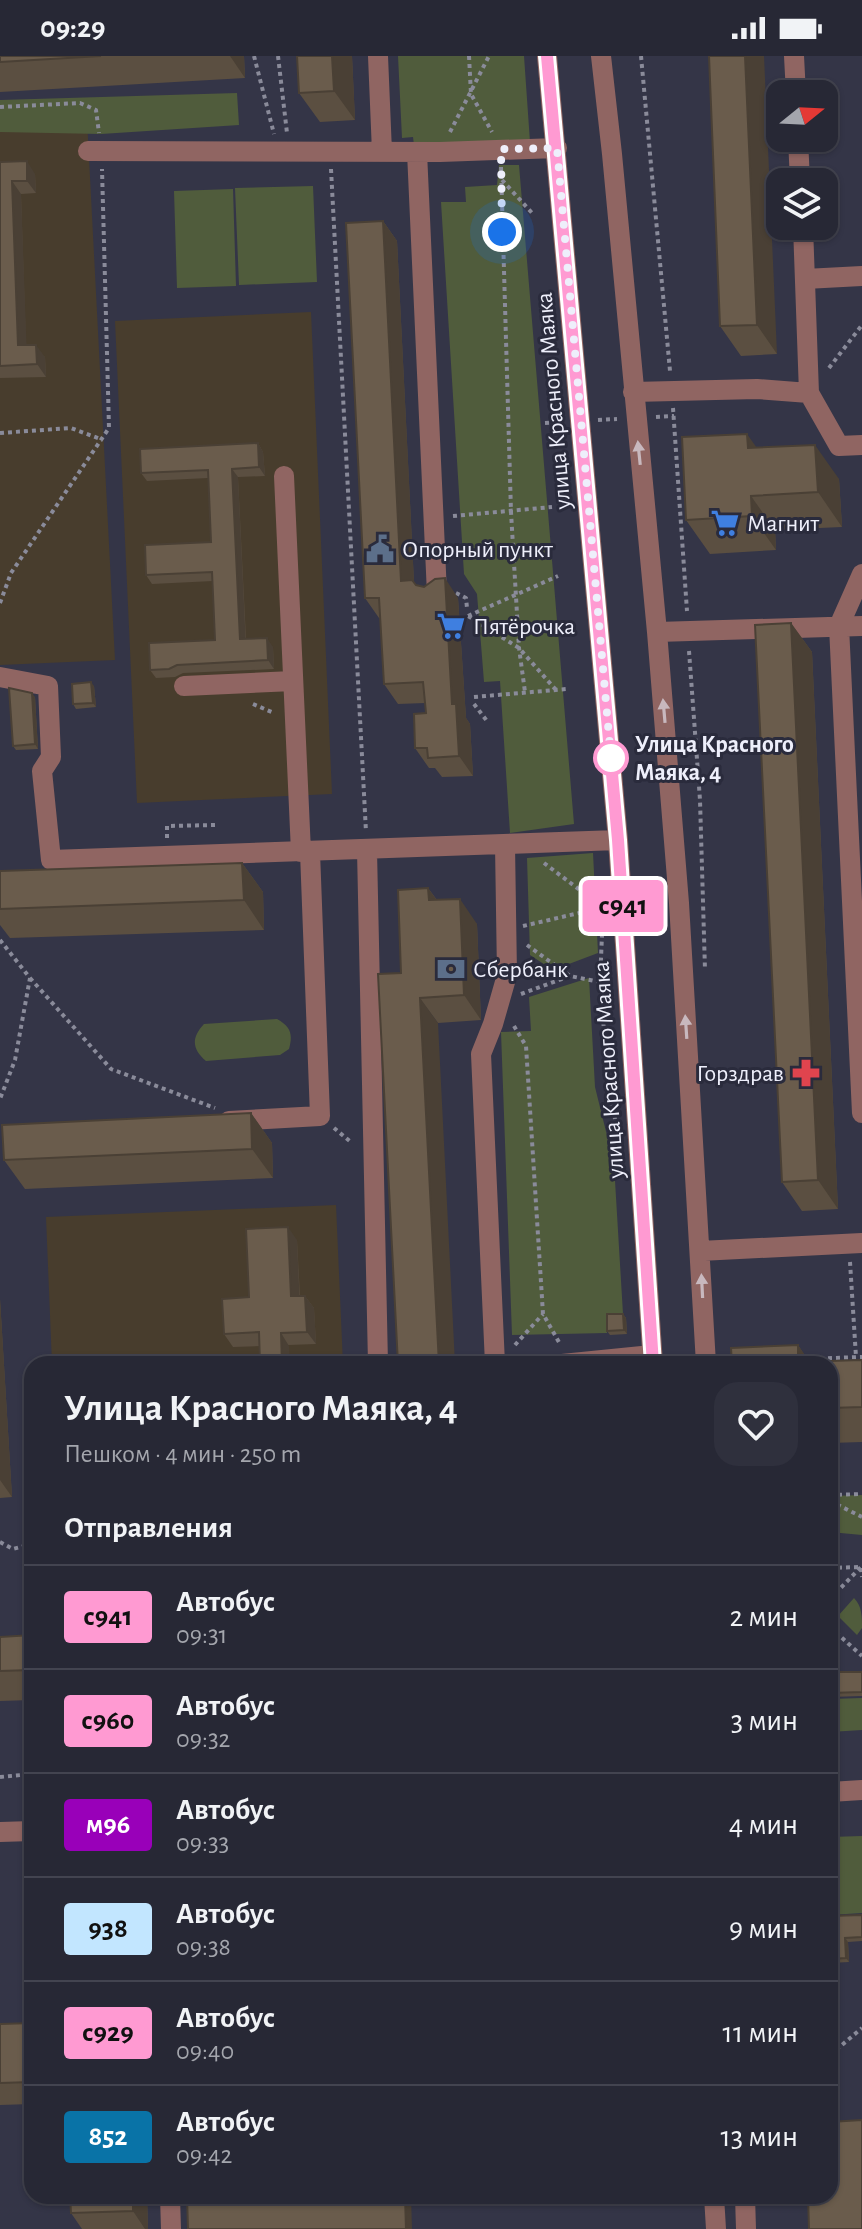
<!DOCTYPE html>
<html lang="ru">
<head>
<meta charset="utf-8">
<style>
  body { margin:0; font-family:"Alegreya Sans",sans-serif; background:#2f303d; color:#f1f3f6; height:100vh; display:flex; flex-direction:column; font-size:30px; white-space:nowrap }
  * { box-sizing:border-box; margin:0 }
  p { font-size:26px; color:#a4a6ad }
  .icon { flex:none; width:44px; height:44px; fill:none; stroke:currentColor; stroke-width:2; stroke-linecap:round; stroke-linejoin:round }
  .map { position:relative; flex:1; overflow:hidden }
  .details { position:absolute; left:24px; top:1300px; width:814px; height:848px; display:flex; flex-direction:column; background:#272835; border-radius:24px; box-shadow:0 2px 6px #0004,0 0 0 2px #434450 }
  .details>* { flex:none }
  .badge { padding:0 16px; border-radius:6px; font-size:28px; line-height:52px }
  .needle { width:52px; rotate:72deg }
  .controls { position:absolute; left:766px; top:24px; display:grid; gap:16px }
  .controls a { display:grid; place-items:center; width:72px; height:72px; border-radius:16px; background:#272835; box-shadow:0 2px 6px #0004,0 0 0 2px #434450; font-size:40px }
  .you { position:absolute; width:40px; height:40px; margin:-20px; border:6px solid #fff; border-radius:50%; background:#1a73e8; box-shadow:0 0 0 12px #1a73e833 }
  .map>.badge { position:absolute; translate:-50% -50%; box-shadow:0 0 0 4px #fff }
  h2 { padding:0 40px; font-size:30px; line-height:72px }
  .round { display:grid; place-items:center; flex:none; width:84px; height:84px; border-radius:24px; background:#2f303d }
  .headline { display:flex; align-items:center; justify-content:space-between; height:136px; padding:0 40px }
  h1 { font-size:38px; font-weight:600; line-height:60px }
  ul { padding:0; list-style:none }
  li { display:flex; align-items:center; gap:24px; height:104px; padding:0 40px; border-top:2px solid #434450 }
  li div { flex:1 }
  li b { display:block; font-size:30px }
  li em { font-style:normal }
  li .badge { min-width:88px; font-weight:700; text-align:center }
  .status { display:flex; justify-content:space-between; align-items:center; height:56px; padding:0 40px; background:#272835; direction:ltr }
  .status svg { height:22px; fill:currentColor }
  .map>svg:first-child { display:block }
  .education { fill:#483d2d }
  .green { fill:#505c3c }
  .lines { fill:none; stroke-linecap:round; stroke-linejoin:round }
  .path { stroke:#8a8b9a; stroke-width:4; stroke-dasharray:4 4; stroke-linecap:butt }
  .minor { stroke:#906562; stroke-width:20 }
  .wall { fill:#5b4f41 }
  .shaded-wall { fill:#4a4035 }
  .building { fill:#6a5c4c; stroke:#4a4035; stroke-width:2 }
  .oneway { fill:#c8b8be }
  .line-casing { stroke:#fff; stroke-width:18 }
  .line { stroke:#ff9ad2; stroke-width:12 }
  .walk { stroke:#eeeffb; stroke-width:8; stroke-dasharray:0 14.4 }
  .stop-dot { fill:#fff; stroke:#ff9ad2; stroke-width:4 }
  .labels { text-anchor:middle; stroke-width:6; stroke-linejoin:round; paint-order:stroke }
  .street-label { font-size:24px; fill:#eeeffb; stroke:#2a2b3c }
  .poi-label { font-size:24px; fill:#eeeffb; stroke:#2a2b3c; text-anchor:start }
  .stop-label { font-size:24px; font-weight:bold; fill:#eeeffb; stroke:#2a2b3c; text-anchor:start }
</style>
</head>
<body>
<div class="status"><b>09:29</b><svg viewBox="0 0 49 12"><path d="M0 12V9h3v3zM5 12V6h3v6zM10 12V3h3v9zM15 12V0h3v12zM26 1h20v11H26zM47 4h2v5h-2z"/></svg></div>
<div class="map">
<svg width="862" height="2173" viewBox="0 0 862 2173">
  <rect width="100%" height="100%" fill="#343547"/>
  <path class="education" d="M87,63l28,541 -115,5v-541z
    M311,256l21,482 -195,9 -22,-482z
    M336,1149l7,159h-291l-6,-147z"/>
  <path class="green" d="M398,0h126l6,86 -116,3 -1,-8 -11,1z
    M237,37l2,32 -138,9 -101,-2v-32z
    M499,109h20l55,659 -64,9 -10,-152 -16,1 -7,-88 -13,-20 -23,-372h25l-1,-15 32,-2z
    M313,130l4,96 -78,3 -4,-97z
    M233,133l3,97 -59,2 -3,-97z
    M593,797l5,100 -45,17 -23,-15 -3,-97z
    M589,922l6,109 19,77 9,150 -16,1v18l-95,2 -11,-303 30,-1 -2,-34z
    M277,963c14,8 16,15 12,30l-9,6 -74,6c-14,-12 -15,-23 -2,-37z
    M862,1439v40l-32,-3v-36z
    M854,1542c8,8 8,19 8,30l-5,7 -19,-19z
    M862,1642v32l-32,2v-33z
    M862,1780v77l-32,2v-78z"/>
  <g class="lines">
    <path class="path" d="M254,0l20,78
      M278,0l9,77
      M469,0l2,38 21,38
      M641,0l29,315
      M0,51l80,-4 16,7 3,23
      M450,76l39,-76
      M501,111l10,345 8,136 6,44
      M331,113l35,663
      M502,124l31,34
      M829,312l33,-43
      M673,352l14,203
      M656,361l18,-1
      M598,364l19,-1
      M545,367l18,-1
      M0,377l71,-5 32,12
      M453,460l99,-9
      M456,537l10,5 1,10
      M0,547l11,-30 98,-145 -7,-259
      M468,560l51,32 37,42
      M468,560l90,-40
      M689,595l11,149 5,170
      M474,641l93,-8
      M253,648l21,9
      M474,648l13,17
      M167,782v-12l50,-1
      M544,807l57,43
      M643,849l19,-1
      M523,870l82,-19
      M0,884l30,38 -15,82 -15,39
      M527,889l43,31 30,6 2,-47
      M30,922l81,91 104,39
      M600,926l8,97 7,40
      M521,938l49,-18
      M514,970l12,20 17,268 17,30
      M334,1072l18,15
      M850,1206l6,95
      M515,1289l28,-31
      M804,1303l58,-2
      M830,1439l32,-1
      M830,1445l32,16
      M0,1486l13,7 19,-5
      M830,1512l31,-1 1,10
      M830,1543l31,-32
      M830,1571l32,29
      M0,1721l32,-3
      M830,1999l32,-27"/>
    <path class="minor" d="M378,0l4,96
      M547,0l71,784 35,524
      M601,0l11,98 45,478 22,271 27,461
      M794,0l2,38
      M798,82l2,44
      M88,95l352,1 117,-4
      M417,96l20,442
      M805,223l57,-3
      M633,336l124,-3 52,4 -6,-167
      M809,337l30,53 23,-1
      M284,420l17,376
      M862,518l-23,52 23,487
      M657,576l205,-6
      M0,621l48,9 3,71 -9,14 9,89 567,-20
      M184,630l109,-5
      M367,794l11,514
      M229,1065l91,-5 -10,-264
      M700,1195l162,-8
      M495,1308l-14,-310 12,-30 14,-49 -2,-130
      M562,1308l90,-9
      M830,1736l32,-2
      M0,1776l32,-1
      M170,2140l1,33
      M714,2140l2,33
      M745,2140l1,33"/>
  </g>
  <path class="wall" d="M0,0h244l1,22 -245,14z
    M297,0h55l3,64 -35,2 -21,-29z
    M709,0l68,298 -36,2 -21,-30z
    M0,106l35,12 1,19 -15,1 5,151 19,12 1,20 -46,1z
    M383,165l14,20 17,342 2,2 42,13 8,120 4,6 3,52 -31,1 -7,-9h-6l-14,-20 11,-35 -1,-10 -27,1 -14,-20 -4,-66h-1l-14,-20z
    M258,387l5,9 2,24 -27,1 8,162 27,8 1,22 -91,4 -8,4 -19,1 -6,-8 65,-30 -2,-59 -61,3 -6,-9 65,-33 -3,-64 -61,3 -6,-8z
    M757,392l82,31 3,48 -67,3 1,20 -66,4 -24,-34z
    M791,567l21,29 26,557 -36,2 -20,-29z
    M94,630l2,21 -20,2 -3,-5z
    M35,641l3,52 -22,1 -3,-4z
    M242,807l21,29 1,38 -254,8 -10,-13v-54z
    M428,832l9,12 40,24 4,96 -43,3 -37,-50z
    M251,1057l21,30 1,35 -248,11 -21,-29z
    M297,1184l3,56h5l9,12 2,36 -83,3 -9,-13 25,-37z
    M0,1243l12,198 -12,1z
    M623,1258l3,4 1,16 -17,1 -3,-4z
    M798,1289l11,17 53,-2v82l-32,1v-79h-98z
    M32,1579v65l-32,1v-64z
    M833,1598l3,5 1,13h25v24l-32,1v-42z
    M862,1859v26l-14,1 1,20 -19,1v-47z
    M32,1967v81l-32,1v-81z
    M147,2140l1,33h-66l-11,-16z"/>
  <path class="shaded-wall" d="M230,0h14l1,22z
    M332,0h20l3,64 -21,-29z
    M745,0h19l13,298 -20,-29z
    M27,105l8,13 1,19 -9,-12z
    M12,125l9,13 6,164 -9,-13z
    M383,165l14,20 18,360 -14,-20z
    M36,289l9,12 1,20 -9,-13z
    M747,378l24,34 -23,-20z
    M258,387l5,9 2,24 -6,-9z
    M815,389l24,34 3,48 -24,-35z
    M232,413l6,8 8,171 -6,-9z
    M751,440l24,34 1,20 -24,-34z
    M445,522l13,20 8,120 4,6 3,52 -14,-20 -7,-52z
    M791,567l21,29 26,557 -20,-29z
    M267,582l6,9 1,22 -6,-9z
    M91,626l3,4 2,21 -3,-4z
    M32,637l3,4 3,52 -3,-5z
    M242,807l21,29 1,38 -20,-30z
    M428,832l18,25 -17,-13z
    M460,843l17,25 4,96 -17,-25z
    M420,942l18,25 17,341h-16z
    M251,1057l21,30 1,35 -21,-29z
    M288,1171l9,13 3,69 -9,-13z
    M305,1240l9,12 2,36 -9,-12z
    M0,1243l12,198 -12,-17z
    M623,1258l3,4 1,16 -3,-4z
    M281,1277l8,13 1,18h-8z
    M798,1289l13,19 -13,-2z
    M833,1598l3,5 1,18 -3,-5z
    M845,1882l3,4 1,20 -3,-4z
    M133,2140h14l1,33h-3l-12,-18z
    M405,2140h6l1,33h-6z"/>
  <path class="building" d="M0,0h101l-101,6z
    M297,0h35l2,35 -35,2z
    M709,0h36l12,269 -37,1z
    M27,105v20h-15l6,164h18l1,19 -37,2v-204z
    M383,165l18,360 11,-1 4,5 8,2 11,-8 10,-1 7,126h4l3,52 -31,2 -1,-10h-12l-1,-34 12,-1 -3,-31 -39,2 -5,-86h-14l-19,-375z
    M747,378l1,14 67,-3 3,47 -67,4 1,20 -66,4 -4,-83z
    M258,387l1,24 -27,2 8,170 27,-1 1,22 -91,5 -8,4 -19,1 -1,-27 66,-3 -3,-68 -66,3 -1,-30 66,-3 -3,-72 -67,3 -1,-24z
    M791,567l27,557 -36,2 -27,-557z
    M91,626l2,21 -20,1 -1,-20z
    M9,632l23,5 3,51 -22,2z
    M242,807l2,37 -244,9v-38z
    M428,832l1,12 31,-1 4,96 -44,3 19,366h-41l-20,-390 23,-1 -3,-83z
    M251,1057l1,36 -248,11 -2,-35z
    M288,1171l3,69h14l2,36 -26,1 1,31h-22l-1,-32 -35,2 -2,-35 27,-2 -3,-68z
    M607,1258h16l1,16 -17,1z
    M798,1289v17l64,-2v47l-32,1v-44h-98l-1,-16z
    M32,1579v35l-32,1v-34z
    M833,1598l1,18h28v20l-32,1v-38z
    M862,1859v22l-17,1 1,20 -16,1v-43z
    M32,1967v59l-32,1v-59z
    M862,2064v109h-53l-1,-33h22v-74z
    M70,2140h63v15l-62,2z
    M187,2140h218l1,33h-218z"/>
  <defs><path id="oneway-solid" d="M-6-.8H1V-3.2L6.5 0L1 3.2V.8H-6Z" transform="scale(2)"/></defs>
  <g class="oneway">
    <use href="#oneway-solid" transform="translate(639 397) rotate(-96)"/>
    <use href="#oneway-solid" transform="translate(664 655) rotate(-95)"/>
    <use href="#oneway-solid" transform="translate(686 971) rotate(-94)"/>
    <use href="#oneway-solid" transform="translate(702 1230) rotate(-93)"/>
  </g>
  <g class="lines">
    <defs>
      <path id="line" d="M547,0l71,784 35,524"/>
    </defs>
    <use href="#line" class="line-casing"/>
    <use href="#line" class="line"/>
    <path class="walk" d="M502,176l-1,-83 56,-1 55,622 -1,-12"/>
  </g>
  <defs>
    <symbol id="supermarket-bare" viewBox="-9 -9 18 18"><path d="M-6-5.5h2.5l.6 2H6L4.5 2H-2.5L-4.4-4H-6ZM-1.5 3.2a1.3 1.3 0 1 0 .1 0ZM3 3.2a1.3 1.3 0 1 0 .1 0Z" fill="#3f7fe0" stroke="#2a2b3c" stroke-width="2.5" paint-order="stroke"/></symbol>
    <symbol id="civic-bare" viewBox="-9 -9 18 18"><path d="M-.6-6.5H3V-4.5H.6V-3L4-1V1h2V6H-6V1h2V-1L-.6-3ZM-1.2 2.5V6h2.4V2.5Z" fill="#5c6f8a" stroke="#2a2b3c" stroke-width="2.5" paint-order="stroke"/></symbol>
    <symbol id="bank-bare" viewBox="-9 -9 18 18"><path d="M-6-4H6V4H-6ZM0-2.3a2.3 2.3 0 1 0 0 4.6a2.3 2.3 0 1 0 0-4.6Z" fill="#5c6f8a" stroke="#2a2b3c" stroke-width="2.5" paint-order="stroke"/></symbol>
    <symbol id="pharmacy-bare" viewBox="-9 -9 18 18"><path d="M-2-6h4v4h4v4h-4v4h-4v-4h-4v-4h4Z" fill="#e0444e" stroke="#2a2b3c" stroke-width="2.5" paint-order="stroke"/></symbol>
  </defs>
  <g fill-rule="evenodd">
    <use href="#supermarket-bare" x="705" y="447" width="40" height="40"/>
    <use href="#civic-bare" x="360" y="473" width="40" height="40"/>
    <use href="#supermarket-bare" x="431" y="550" width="40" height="40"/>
    <use href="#bank-bare" x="431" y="893" width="40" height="40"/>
    <use href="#pharmacy-bare" x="786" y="997" width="40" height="40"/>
  </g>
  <circle class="stop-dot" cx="611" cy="702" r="16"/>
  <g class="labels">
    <g class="street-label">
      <text transform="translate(553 345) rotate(-95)" y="8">улица Красного Маяка</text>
      <text transform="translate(608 1014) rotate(-94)" y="8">улица Красного Маяка</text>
    </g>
    <g class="poi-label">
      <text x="747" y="475">Магнит</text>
      <text x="402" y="501">Опорный пункт</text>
      <text x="473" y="578">Пятёрочка</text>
      <text x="473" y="921">Сбербанк</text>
      <text x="784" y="1025" text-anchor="end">Горздрав</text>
    </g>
    <g class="stop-label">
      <text x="635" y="696">Улица Красного<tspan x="635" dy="28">Маяка, 4</tspan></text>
    </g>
  </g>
</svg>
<div class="controls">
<a><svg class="needle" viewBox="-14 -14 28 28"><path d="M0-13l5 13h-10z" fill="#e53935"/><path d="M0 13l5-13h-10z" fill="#a4a6ad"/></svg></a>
<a><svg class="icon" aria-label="layers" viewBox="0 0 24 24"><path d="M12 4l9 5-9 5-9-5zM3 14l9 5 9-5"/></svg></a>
</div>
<div class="you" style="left:502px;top:176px"></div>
<b class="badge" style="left:623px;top:850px;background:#ff9ad2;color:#111">с941</b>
<section class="details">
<div class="headline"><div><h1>Улица Красного Маяка, 4</h1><p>Пешком · 4 мин · 250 m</p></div><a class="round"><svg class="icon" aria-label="heart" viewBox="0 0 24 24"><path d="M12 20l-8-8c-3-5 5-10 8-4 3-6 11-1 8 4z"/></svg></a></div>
<h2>Отправления</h2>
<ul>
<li><span class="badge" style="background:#ff9ad2;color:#111">с941</span><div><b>Автобус</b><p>09:31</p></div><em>2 мин</em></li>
<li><span class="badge" style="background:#ff9ad2;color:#111">с960</span><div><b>Автобус</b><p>09:32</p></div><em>3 мин</em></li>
<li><span class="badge" style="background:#9900b9;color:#fff">м96</span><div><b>Автобус</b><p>09:33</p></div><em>4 мин</em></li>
<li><span class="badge" style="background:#c2e6ff;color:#111">938</span><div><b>Автобус</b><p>09:38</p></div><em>9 мин</em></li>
<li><span class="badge" style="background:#ff9ad2;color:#111">с929</span><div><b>Автобус</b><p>09:40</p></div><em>11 мин</em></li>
<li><span class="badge" style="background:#0973a7;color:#fff">852</span><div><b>Автобус</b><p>09:42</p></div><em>13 мин</em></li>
</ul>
</section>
</div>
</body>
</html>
